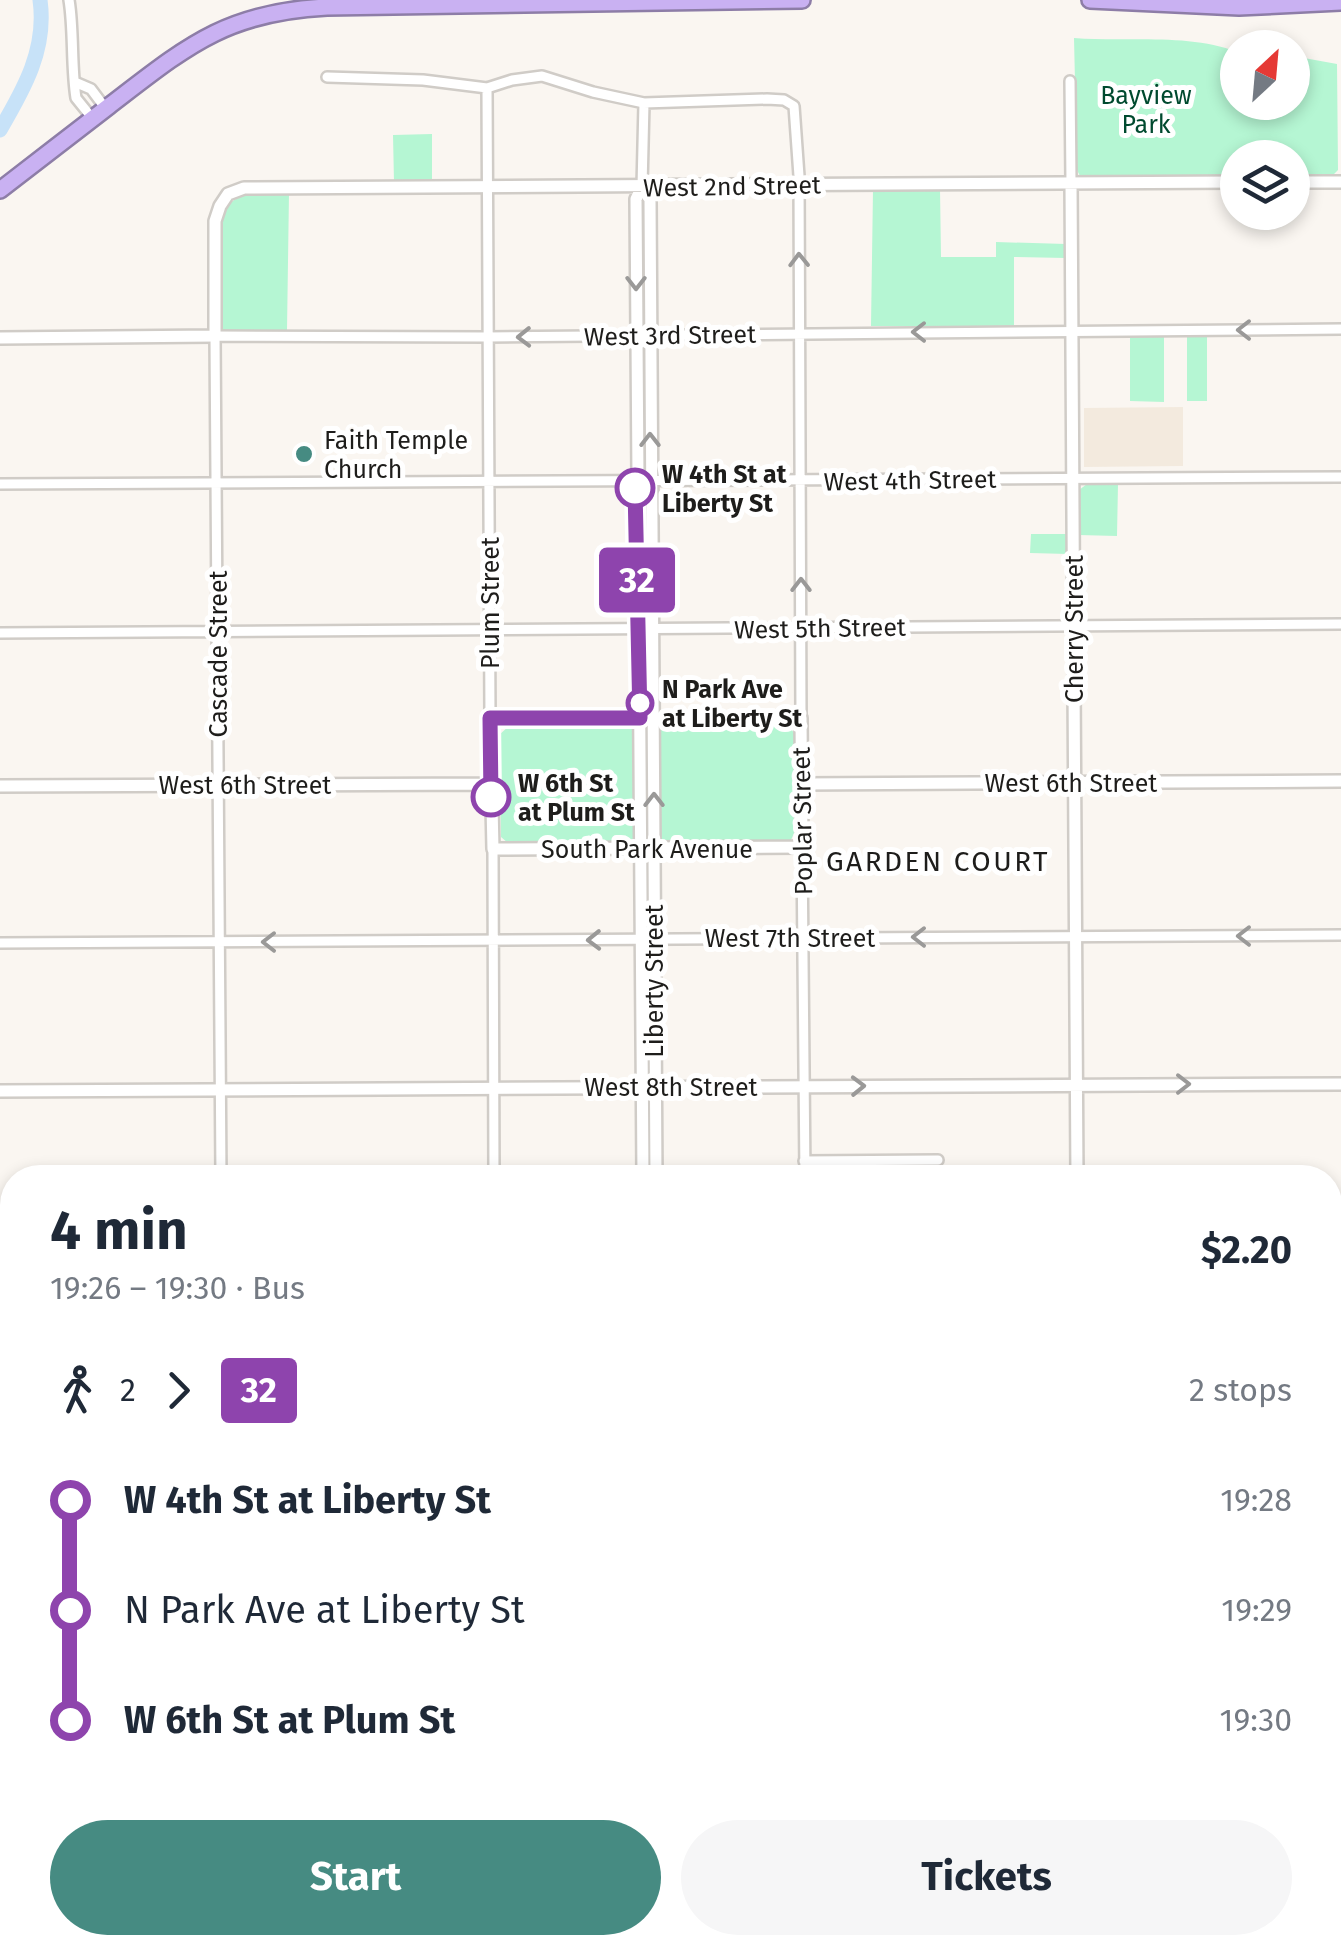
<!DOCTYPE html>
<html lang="en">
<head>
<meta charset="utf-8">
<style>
  body { margin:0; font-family:"Fira Sans",sans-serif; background:#f6f6f7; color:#1f2937; height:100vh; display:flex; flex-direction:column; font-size:38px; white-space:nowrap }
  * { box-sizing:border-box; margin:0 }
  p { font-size:32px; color:#747a83 }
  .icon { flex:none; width:55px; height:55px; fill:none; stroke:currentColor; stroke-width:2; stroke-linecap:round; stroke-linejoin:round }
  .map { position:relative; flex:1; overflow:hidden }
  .details { position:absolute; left:0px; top:1165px; width:1342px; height:790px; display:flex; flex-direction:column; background:#fff; border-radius:40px 40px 0 0; box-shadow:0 5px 15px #0003 }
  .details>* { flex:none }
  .badge { padding:0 20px; border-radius:8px; font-size:35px; line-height:65px }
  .needle { width:65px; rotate:26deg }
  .controls { position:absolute; left:1220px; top:30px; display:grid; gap:20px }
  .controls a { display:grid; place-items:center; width:90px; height:90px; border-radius:50%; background:#fff; box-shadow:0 5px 15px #0003; font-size:50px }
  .map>.badge { position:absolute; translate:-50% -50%; box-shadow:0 0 0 5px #fff }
  .legs { display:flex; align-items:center; gap:15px; height:110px; padding:0 50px; font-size:32px }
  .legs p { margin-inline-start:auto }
  .head { display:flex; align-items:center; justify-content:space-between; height:170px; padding:0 50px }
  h1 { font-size:55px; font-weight:700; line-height:75px }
  .button { display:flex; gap:20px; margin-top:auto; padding:20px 50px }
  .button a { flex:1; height:115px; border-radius:60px; background:#468b82; color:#fff; font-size:40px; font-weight:700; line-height:115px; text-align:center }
  .button a+a { background:#f6f6f7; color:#1f2937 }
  ul { padding:0 50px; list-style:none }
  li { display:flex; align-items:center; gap:35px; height:110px; font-size:38px }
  li i { display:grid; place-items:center; width:15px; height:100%; margin:0 12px; background:currentColor }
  li i::after { content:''; width:25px; height:25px; margin:-12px; border:8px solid; border-radius:50%; background:#fff }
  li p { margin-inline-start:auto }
  li:first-child i { background:linear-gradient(#0000 50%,currentColor 0) }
  li:last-child i { background:linear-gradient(currentColor 50%,#0000 0) }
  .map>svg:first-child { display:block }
  .built { fill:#f3eade }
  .green { fill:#b5f6d3 }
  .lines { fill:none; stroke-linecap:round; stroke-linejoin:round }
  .river { stroke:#c7e2f8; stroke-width:15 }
  .street-casing { stroke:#d0ccc7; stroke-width:14 }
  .secondary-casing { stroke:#d0ccc7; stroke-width:16 }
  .primary-casing { stroke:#8d7da7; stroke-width:19 }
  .highway-casing { stroke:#8d7da7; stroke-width:20 }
  .street { stroke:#fff; stroke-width:9 }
  .secondary { stroke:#fff; stroke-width:11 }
  .primary { stroke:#dfd0f7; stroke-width:14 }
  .highway { stroke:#c9b1f2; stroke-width:15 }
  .rail { stroke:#777572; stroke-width:2.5; stroke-dasharray:5 10; stroke-linecap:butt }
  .oneway { stroke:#9a9998 }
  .line-1-casing { stroke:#fff; stroke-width:22 }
  .line-1 { stroke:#8e44ad; stroke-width:15 }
  .poi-dot { fill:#468b82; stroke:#fff; stroke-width:4 }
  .stop-1-dot { fill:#fff; stroke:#8e44ad; stroke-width:5 }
  .labels { text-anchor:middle; stroke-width:10; stroke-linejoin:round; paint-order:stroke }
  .park-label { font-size:25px; fill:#004a2f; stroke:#fff }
  .street-label { font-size:25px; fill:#1e1d1b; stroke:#fff }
  .poi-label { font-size:25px; fill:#1e1d1b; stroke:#fff; text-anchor:start }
  .stop-label { font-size:25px; font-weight:bold; fill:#1e1d1b; stroke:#fff; text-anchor:start }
  .neighbourhood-label { font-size:28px; letter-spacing:2.5px; fill:#1e1d1b; stroke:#fff }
</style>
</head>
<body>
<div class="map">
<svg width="1341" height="1955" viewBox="0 0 1341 1955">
  <rect width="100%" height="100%" fill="#faf6f1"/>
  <path class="built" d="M1183,407v59l-99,1v-59z
    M0,1721h12v178l-12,2z"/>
  <path class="green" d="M1074,38c51,4 116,-5 163,14l1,50h54l1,-46 44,8 1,106 -6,6h-39l-1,-18h-54l-1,19 -157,-1 -3,-6z
    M432,134v48h-38l-1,-47z
    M940,189l1,68h55v-15l70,2v14l-52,-1v69h-143l2,-136z
    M289,193l-2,137 -64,1 -3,-111c11,-33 41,-26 69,-27z
    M1130,335h34v67l-34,-1z
    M1207,335v66h-20v-65z
    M1087,484h31l-1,52 -38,-1v-45z
    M1031,534h37v20l-38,-1z
    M788,725l6,8 1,98 -4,9 -5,2 -278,1 -7,-6 -2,-102 10,-9z"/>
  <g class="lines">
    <path class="river" d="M0,130c24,-41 47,-81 40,-130"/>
    <defs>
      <path id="street" d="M69,0c5,30 2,67 7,98l17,21
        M327,77l96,3 64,8 25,-8 30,-4 51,16 51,11 123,-4 17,1 10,6 5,70 2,542
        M1070,81l1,102
        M77,83l14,6 15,20
        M487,88l3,630
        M642,187l2,-84
        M0,484l1341,-7
        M0,633l1341,-9
        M802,847l3,331
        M493,849l1,329
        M0,943l1341,-8
        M804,1161l134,-1
        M221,1178l-6,-842 273,1 853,-8
        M1330,1231h11
        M0,1239h12
        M1330,1541h11
        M0,1549l12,-1
        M226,1942v13
        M810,1955l1,-13"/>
      <path id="secondary" d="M1292,182h49
        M1071,183l6,995
        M642,187l8,12 6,979
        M642,187l-6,12c1,326 6,652 7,979
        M0,338l215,-2v-115l5,-15 8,-12 16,-6 994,-6
        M490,718h311l1,129 -309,2z
        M801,784l540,-3
        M0,786l491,-2
        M0,1091l1341,-7
        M1330,1381l11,1
        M0,1387h12
        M1330,1393h11
        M0,1400h12
        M654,1942v13
        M1081,1952v3"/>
      <path id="primary" d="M1330,1696h11
        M0,1704h12"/>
      <path id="highway" d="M1090,0l149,7 102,-5
        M0,190c36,-28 73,-56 109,-84 77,-59 116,-94 218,-99l475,-7"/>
    </defs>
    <use href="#street" class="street-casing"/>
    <use href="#secondary" class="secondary-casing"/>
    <use href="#primary" class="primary-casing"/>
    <use href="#highway" class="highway-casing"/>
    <use href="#street" class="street"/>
    <use href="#secondary" class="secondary"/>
    <use href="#primary" class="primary"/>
    <use href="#highway" class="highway"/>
    <path class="rail" d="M1330,1900h11
      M0,1929l12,-2
      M1180,1942l125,13
      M1322,1942l19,2"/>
  </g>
  <defs><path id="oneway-chevron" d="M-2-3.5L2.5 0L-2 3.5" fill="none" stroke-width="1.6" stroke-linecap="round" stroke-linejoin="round" transform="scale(2.5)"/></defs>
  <g class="oneway">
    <use href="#oneway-chevron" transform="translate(799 260) rotate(-91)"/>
    <use href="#oneway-chevron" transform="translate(636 283) rotate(90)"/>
    <use href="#oneway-chevron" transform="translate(1244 330) rotate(180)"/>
    <use href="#oneway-chevron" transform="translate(919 332) rotate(180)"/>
    <use href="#oneway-chevron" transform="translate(524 337) rotate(179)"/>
    <use href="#oneway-chevron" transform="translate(650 440) rotate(-90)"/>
    <use href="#oneway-chevron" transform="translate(801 585) rotate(-90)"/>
    <use href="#oneway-chevron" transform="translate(654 800) rotate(-90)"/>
    <use href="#oneway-chevron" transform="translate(1244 936) rotate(180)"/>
    <use href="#oneway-chevron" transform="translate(919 937) rotate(180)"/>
    <use href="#oneway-chevron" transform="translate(594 940) rotate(179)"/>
    <use href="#oneway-chevron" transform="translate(269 942) rotate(180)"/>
    <use href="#oneway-chevron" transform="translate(1183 1084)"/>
    <use href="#oneway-chevron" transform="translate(858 1086) rotate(-1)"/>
  </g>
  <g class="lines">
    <defs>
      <path id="line-1" d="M491,797l-1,-79h150l-5,-230"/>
    </defs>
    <use href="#line-1" class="line-1-casing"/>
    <use href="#line-1" class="line-1"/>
  </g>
  <circle class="poi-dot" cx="304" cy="454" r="10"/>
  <g class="stop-1-dot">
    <circle cx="635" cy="488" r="18"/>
    <circle cx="640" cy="703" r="12"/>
    <circle cx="491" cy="797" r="18"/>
  </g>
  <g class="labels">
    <g class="park-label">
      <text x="1146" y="104">Bayview<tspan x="1146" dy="29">Park</tspan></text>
    </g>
    <g class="street-label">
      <text transform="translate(732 186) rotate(-1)" y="9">West 2nd Street</text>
      <text transform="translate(670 335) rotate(-1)" y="9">West 3rd Street</text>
      <text transform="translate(910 480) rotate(-1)" y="9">West 4th Street</text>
      <text transform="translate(490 603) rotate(-90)" y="9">Plum Street</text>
      <text transform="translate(820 628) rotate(-1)" y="9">West 5th Street</text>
      <text transform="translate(1074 629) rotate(-90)" y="9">Cherry Street</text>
      <text transform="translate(218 654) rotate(-90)" y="9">Cascade Street</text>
      <text x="1071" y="792">West 6th Street</text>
      <text x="245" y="794">West 6th Street</text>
      <text transform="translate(802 821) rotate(-91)" y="9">Poplar Street</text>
      <text x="647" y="858">South Park Avenue</text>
      <text x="790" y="947">West 7th Street</text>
      <text transform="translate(654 981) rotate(-90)" y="9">Liberty Street</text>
      <text x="671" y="1096">West 8th Street</text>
    </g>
    <g class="poi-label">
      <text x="324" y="449">Faith Temple<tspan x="324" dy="29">Church</tspan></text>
    </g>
    <g class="stop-label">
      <text x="662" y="483">W 4th St at<tspan x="662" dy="29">Liberty St</tspan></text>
      <text x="662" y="698">N Park Ave<tspan x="662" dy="29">at Liberty St</tspan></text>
      <text x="518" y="792">W 6th St<tspan x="518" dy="29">at Plum St</tspan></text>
    </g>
    <g class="neighbourhood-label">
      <text x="938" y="871">GARDEN COURT</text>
    </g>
  </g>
</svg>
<div class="controls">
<a><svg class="needle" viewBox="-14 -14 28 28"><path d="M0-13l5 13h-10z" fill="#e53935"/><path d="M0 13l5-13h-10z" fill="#747a83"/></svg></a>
<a><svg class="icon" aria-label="layers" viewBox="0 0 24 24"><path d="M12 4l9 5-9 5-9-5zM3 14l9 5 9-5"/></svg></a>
</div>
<b class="badge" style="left:637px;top:580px;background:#8e44ad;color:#fff">32</b>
<section class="details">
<div class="head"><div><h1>4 min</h1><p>19:26 – 19:30 · Bus</p></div><b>$2.20</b></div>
<div class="legs"><svg class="icon" aria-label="walk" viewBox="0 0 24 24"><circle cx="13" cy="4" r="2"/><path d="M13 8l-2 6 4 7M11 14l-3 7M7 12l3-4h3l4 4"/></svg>2<svg class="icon" aria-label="forward" viewBox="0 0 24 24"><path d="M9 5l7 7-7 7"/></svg><b class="badge" style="background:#8e44ad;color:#fff">32</b><p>2 stops</p></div>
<ul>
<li><i style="color:#8e44ad"></i><b>W 4th St at Liberty St</b><p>19:28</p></li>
<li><i style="color:#8e44ad"></i><span>N Park Ave at Liberty St</span><p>19:29</p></li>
<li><i style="color:#8e44ad"></i><b>W 6th St at Plum St</b><p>19:30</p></li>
</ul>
<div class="button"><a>Start</a><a>Tickets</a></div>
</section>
</div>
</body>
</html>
